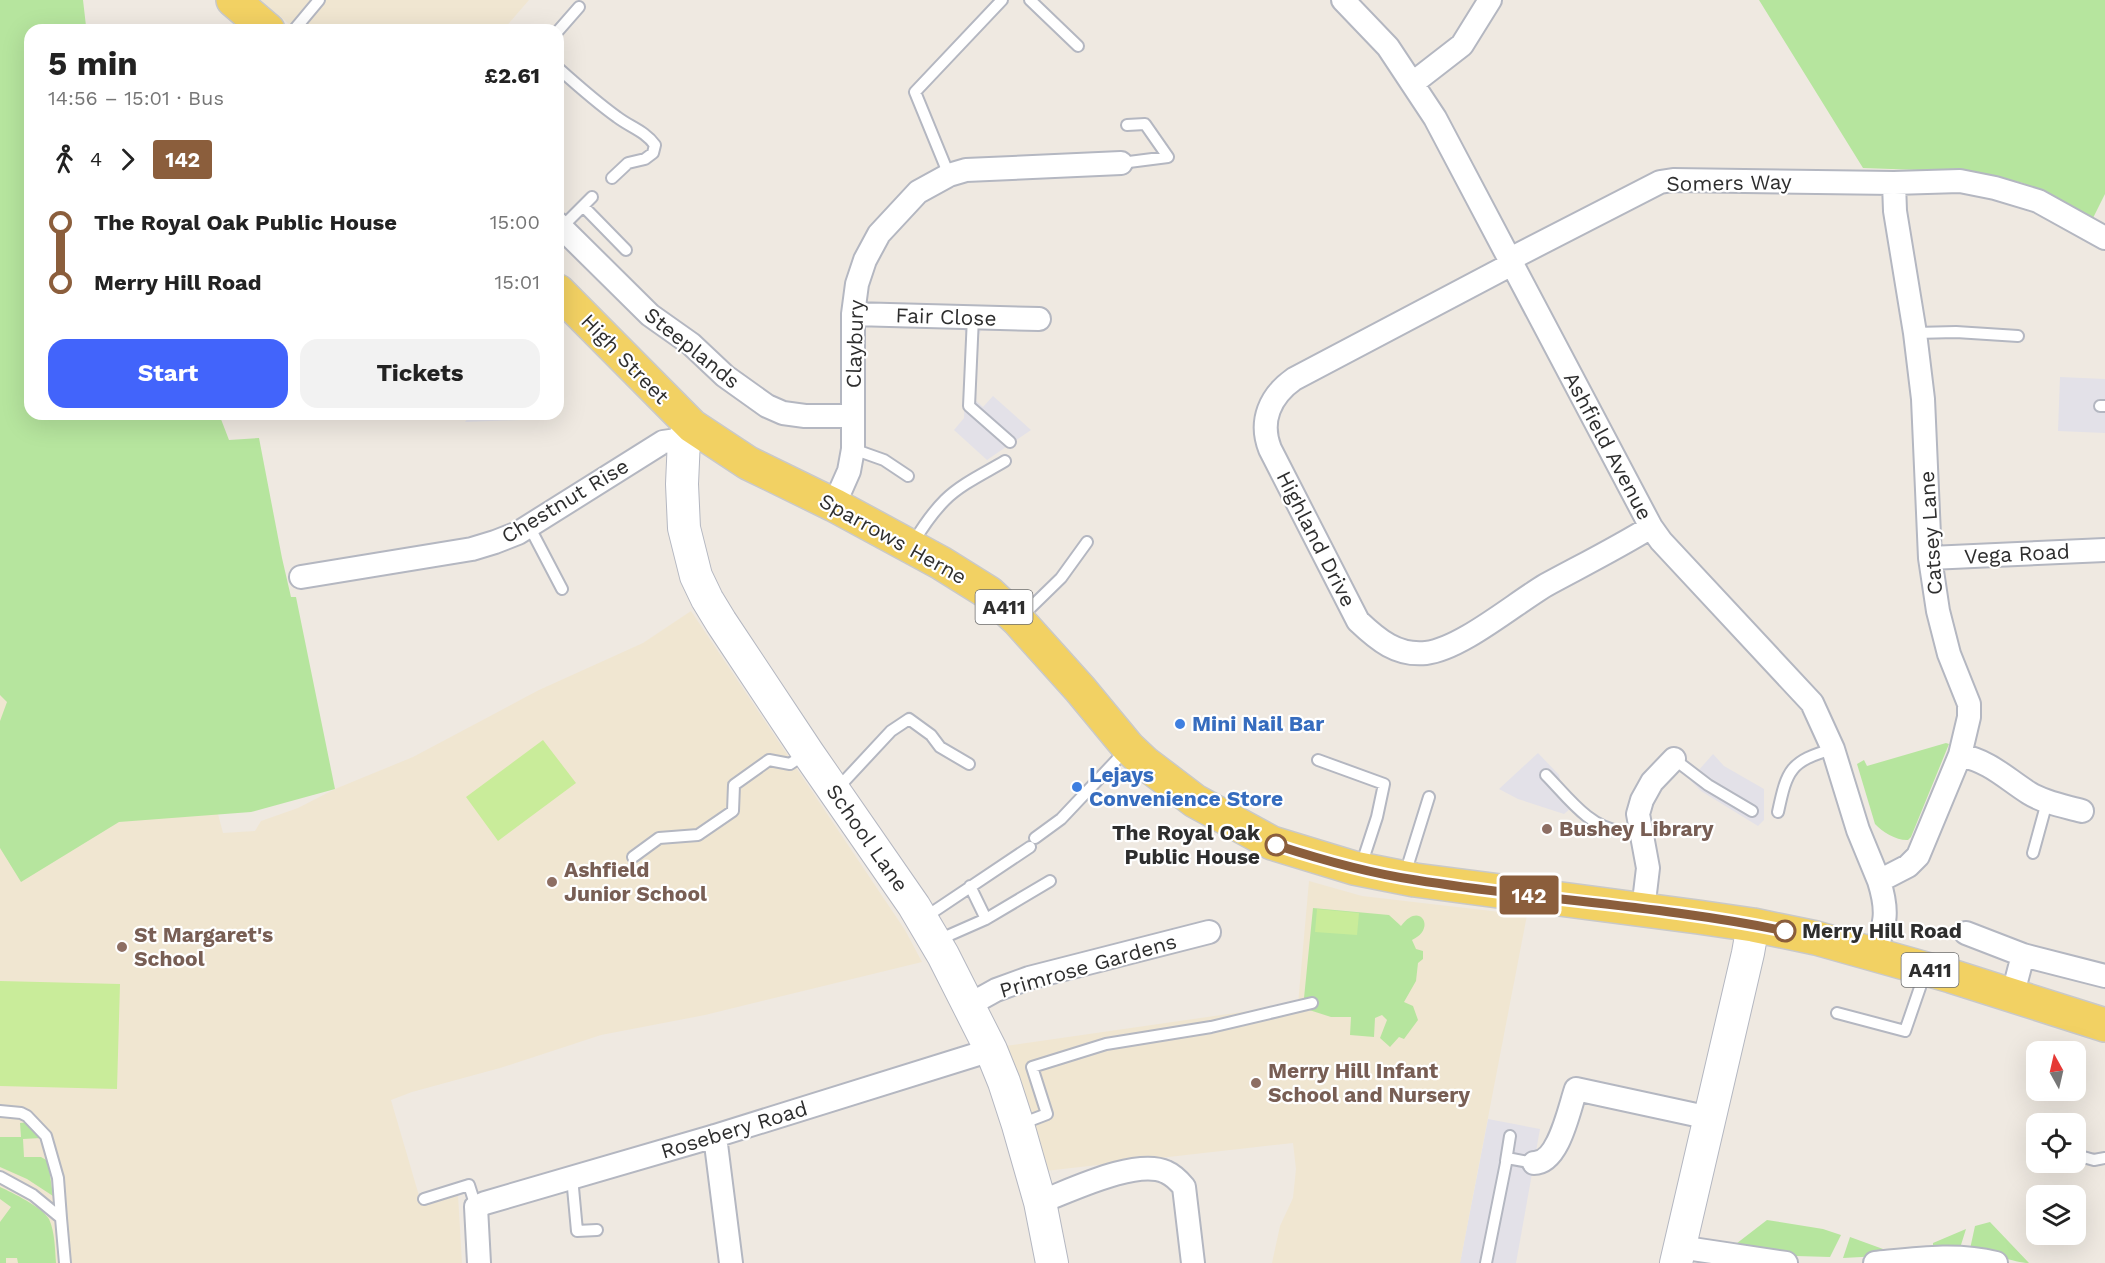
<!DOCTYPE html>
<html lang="en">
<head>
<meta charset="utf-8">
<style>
  body { margin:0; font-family:"Work Sans",sans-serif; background:#f2f2f2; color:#222; height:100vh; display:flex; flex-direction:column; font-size:22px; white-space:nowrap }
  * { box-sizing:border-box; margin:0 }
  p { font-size:20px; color:#767676 }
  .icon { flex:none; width:33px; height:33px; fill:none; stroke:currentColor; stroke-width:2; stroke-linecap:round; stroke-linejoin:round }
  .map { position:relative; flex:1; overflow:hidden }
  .panel { position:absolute; left:24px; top:24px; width:540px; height:396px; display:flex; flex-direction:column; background:#fff; border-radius:18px; box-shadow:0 6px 24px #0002 }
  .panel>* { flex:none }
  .badge { padding:0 12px; border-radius:4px; font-size:21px; line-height:39px }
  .needle { width:39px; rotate:352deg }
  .fabs { position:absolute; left:2026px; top:1041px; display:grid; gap:12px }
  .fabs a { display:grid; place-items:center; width:60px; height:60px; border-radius:12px; background:#fff; box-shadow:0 6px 24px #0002; font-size:30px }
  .map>.badge { position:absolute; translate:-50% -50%; box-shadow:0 0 0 3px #fff }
  .legs { display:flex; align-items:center; gap:9px; height:66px; padding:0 24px; font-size:20px }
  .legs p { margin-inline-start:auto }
  .headline { display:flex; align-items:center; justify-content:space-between; height:102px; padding:0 24px }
  h1 { font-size:33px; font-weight:700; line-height:45px }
  .cta { display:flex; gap:12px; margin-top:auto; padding:12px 24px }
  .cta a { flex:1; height:69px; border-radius:18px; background:#4264fb; color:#fff; font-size:24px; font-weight:700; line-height:69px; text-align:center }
  .cta a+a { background:#f2f2f2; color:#222 }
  ul { padding:0 24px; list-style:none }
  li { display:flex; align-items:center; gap:21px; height:60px; font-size:22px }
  li i { display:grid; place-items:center; width:9px; height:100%; margin:0 8px; background:currentColor }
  li i::after { content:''; width:15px; height:15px; margin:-8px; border:4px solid; border-radius:50%; background:#fff }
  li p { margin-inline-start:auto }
  li:first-child i { background:linear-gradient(#0000 50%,currentColor 0) }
  li:last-child i { background:linear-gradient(currentColor 50%,#0000 0) }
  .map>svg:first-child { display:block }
  .industrial { fill:#e3e1e8 }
  .education { fill:#f0e6d1 }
  .green { fill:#b6e59e }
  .pitch { fill:#c9ec9a }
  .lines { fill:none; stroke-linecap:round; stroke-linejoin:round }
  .lane-casing { stroke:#b4b7c1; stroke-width:14 }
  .street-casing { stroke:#b4b7c1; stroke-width:26 }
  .secondary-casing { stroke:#b4b7c1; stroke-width:34 }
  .primary-casing { stroke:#c9c9c9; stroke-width:36 }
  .lane { stroke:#fff; stroke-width:10 }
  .street { stroke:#fff; stroke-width:22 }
  .secondary { stroke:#fff; stroke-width:32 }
  .primary { stroke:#f2d163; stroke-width:33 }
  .line-1-casing { stroke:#fff; stroke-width:14 }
  .line-1 { stroke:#8b5e3c; stroke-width:9 }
  .shop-dot { fill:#3f7fe0; stroke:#fff; stroke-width:2 }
  .education-dot { fill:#8d6e63; stroke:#fff; stroke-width:2 }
  .stop-1-dot { fill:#fff; stroke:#8b5e3c; stroke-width:3 }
  .labels { text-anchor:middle; stroke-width:4.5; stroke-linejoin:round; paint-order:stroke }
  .shield { fill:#fff; stroke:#6d6d6d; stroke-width:1.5 }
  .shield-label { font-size:20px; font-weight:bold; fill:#2e2e2e }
  .street-label { font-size:21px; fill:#2e2e2e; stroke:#fff }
  .shop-label { font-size:21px; font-weight:bold; fill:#366cbe; stroke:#fff; text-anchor:start }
  .education-label { font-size:21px; font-weight:bold; fill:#785e54; stroke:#fff; text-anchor:start }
  .stop-label { font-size:21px; font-weight:bold; fill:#2e2e2e; stroke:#fff; text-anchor:end }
</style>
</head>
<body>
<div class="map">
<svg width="2105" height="1263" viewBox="0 0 2105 1263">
  <rect width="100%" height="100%" fill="#efe9e1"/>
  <path class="industrial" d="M964,330l17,1 -2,4 -4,65 8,7 10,-11 38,34 -44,30 -33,-30 10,-12 3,-82z
    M2060,377l45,2v54l-47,-2z
    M471,414h49v6l-55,2z
    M1538,753l21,22 2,9 21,21 19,15 21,6 -7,12 -44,-30 -7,6 -46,-15 -19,-10z
    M1713,754l11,12 40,23v31l-6,6 -57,-35 -11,-11z
    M1488,1119l52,10 -24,134h-56z"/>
  <path class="education" d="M261,0h268l-26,30h-207z
    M163,605l60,228 32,-2 6,-10 37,-13 37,-19 78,-32 126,-67 104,-47 48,-32 214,319 17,32 -217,53 -104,20 -101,33 -88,24 -21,8 31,106 36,-11 4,68h-462v-656z
    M1309,881l53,15 165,19 -67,348h-188l8,-37 13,-28 3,-29 -3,-26 -248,28 -40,-125 293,-42z"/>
  <path class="green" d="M0,0h83l3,26v4h-56v384h189l10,26 30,-2 23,120 9,39h5l39,192 -84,23 -132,10 -98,60 -21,-34v-127l7,-19 -7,-7z
    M1759,0h346v194l-12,24 -70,-35 -48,-11 -112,-4z
    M1946,743l3,1 -38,93 -3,3c-10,1 -26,-8 -33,-16l-18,-60 7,-4 3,6z
    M1313,908l76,7 12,11c19,-26 36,3 11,14l4,9 7,2v8l-5,4 -2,18 -12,21 9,4 5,14 -14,19 -5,-2 -9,10 -10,-9 7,-18 -5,-5 -7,3 -1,19 -24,-2 1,-18h-20l-28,-9z
    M30,1122l9,11 2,5 -18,1 1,18h17l7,4 5,35 -26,-17 -27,-12v-30h21l-1,-14z
    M0,1187c13,6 42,20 49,32 6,13 6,31 7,44h-38l-1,-5h-11v5h-6v-41l11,-15 -11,-8z
    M1767,1220l56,9 18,6 -11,22 -34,-1 -64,-9z
    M1990,1222l39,41c-14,0 -43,-11 -59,-14l5,-23z
    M1966,1229l-6,19 -27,2v-7z
    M1850,1237l33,12 -3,7 -37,2z"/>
  <path class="pitch" d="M543,740l33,43 -78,58 -32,-44z
    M1317,909l42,4 -2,22 -42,-3z
    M0,981l120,3 -3,105 -117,-3z"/>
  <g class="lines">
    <defs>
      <path id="lane" d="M1030,0l48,46
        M294,30l25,-30
        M558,31l21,-24
        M558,68c19,17 38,34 59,49 13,10 28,14 38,28l-2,8 -8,6 -17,4 -16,15
        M1121,163l47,-6 -23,-33 -18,1
        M949,175l-34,-83 87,-92
        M583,206l43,44
        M562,227l30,-30
        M973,317l-4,89 41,36
        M1915,333l41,-1 62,4
        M2100,406h5
        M853,449l31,11 24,16
        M529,526l33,63
        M913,543c9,-15 19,-30 32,-43 16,-16 40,-27 60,-39
        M1020,618l41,-40 26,-36
        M1674,759l34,26 44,26
        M1318,760l66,24 -7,33 -16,49
        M1546,775c20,20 44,54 75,56 6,0 13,-1 19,-2
        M837,789l54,-58 18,-12 22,16 9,12 29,17
        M1778,812c9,-42 12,-51 55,-63
        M1035,838l26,-19 66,-70
        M2033,853l14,-51
        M633,857l26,-19 39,-3 35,-24 1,-26 35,-25 21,4 15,-10
        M1405,874l24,-77
        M970,886l16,33
        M924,918l106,-71
        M936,941l50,-22 64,-38
        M1837,1013l68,18 20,-58
        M0,1111l21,2 6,3 19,20 12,42 3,40
        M1021,1124l26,-10 -15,-47 74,-23 105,-17 101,-24
        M2076,1155l18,5 11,-2
        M1506,1161l4,-25
        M0,1177l33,18 28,23 4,45
        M572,1177l5,54 20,-1
        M424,1199l45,-14 7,22
        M1486,1263l21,-105 27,5"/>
      <path id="street" d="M1343,0l45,47 47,71 216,409 10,14 151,162 21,46 25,81 21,51
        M1413,83l49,-38 28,-45
        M558,224l92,91 41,29 34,32 42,30 16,7 22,3h48
        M1510,259l150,-77 13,-2 221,3 66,-2 35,7 43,13 67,37
        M1512,264l-218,115c-24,17 -35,42 -24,70l88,172c20,19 39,35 68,32 35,-4 88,-49 120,-68 35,-19 71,-37 105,-58
        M853,314l186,5
        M834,505l15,-34 4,-22v-135l4,-30 8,-24 14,-26 39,-42 31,-17 17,-5 155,-7
        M1930,558l175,-8
        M301,577l171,-28 23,-7 23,-9 145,-91 21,-3
        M1960,755c31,7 44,22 69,38 16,10 35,13 53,18
        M1643,910l5,-42 -10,-54 4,-14 10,-18 22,-23
        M1966,933l57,22 82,21
        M1875,954c10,-31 14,-41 4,-73l29,-15 10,-10 42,-101 9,-38v-13l-20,-50 -11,-43 -8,-53 -7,-159 -8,-66 -20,-122 -1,-28
        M2012,997l11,-42
        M969,1005l27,-15 33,-12 180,-46
        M715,1136l16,127
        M1534,1163c25,0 35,-54 42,-74l134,29
        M1040,1202c30,-11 96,-44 126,-30 7,3 13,9 18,15l9,76
        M1679,1247l107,16
        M479,1263l-3,-56 9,-4 230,-67 276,-86
        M1875,1263c41,-4 81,-10 121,0"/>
      <path id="secondary" d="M692,426l-8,13 -2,45 2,44 12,48 11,23 14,23 87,131 106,153 29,49 48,95 13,32 14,43 22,77 12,61
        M1676,1263l72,-310 5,-28"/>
      <path id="primary" d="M233,0l35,30
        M558,291l134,135 56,37 86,42 107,58 48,30 29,27 62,69 48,58 17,16 50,38 77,42 82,25 61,12 283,37 55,8 63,13 135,38 154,49"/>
    </defs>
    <use href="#lane" class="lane-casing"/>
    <use href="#street" class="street-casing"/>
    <use href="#secondary" class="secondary-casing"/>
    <use href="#primary" class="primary-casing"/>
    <use href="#lane" class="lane"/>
    <use href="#street" class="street"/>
    <use href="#secondary" class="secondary"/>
    <use href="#primary" class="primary"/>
  </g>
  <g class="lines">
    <defs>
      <path id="line-1" d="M1276,845c46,15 92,28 140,35 123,20 248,26 369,51"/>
    </defs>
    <use href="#line-1" class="line-1-casing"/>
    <use href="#line-1" class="line-1"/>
  </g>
  <g class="shop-dot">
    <circle cx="1180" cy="724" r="6"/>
    <circle cx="1077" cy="787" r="6"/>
  </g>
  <g class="education-dot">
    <circle cx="1547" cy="829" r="6"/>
    <circle cx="552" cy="882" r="6"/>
    <circle cx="122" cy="947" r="6"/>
    <circle cx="1256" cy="1083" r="6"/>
  </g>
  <g class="stop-1-dot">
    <circle cx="1276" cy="845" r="10"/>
    <circle cx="1785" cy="931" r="10"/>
  </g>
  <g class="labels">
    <g class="shield">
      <rect x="975.5" y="590" width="57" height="34" rx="4.5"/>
      <rect x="1901.5" y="953" width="57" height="34" rx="4.5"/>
    </g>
    <g class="shield-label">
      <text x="1004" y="614">A411</text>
      <text x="1930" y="977">A411</text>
    </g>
    <g class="street-label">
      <text transform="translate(1729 183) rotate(-1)" y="7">Somers Way</text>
      <text transform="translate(946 317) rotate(2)" y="7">Fair Close</text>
      <text transform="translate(855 344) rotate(-88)" y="7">Claybury</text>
      <text transform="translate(692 348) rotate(39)" y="7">Steeplands</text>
      <text transform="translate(625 359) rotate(46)" y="7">High Street</text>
      <text transform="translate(1608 446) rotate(62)" y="7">Ashfield Avenue</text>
      <text transform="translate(565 501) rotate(-31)" y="7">Chestnut Rise</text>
      <text transform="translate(1931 533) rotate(-94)" y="7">Catsey Lane</text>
      <text transform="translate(893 539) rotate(29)" y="7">Sparrows Herne</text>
      <text transform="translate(1316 539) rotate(63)" y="7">Highland Drive</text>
      <text transform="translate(2017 554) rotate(-3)" y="7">Vega Road</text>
      <text transform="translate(867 838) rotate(55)" y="7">School Lane</text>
      <text transform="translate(1088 966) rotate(-16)" y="7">Primrose Gardens</text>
      <text transform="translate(734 1130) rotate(-17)" y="7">Rosebery Road</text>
    </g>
    <g class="shop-label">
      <text x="1192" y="731">Mini Nail Bar</text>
      <text x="1089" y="782">Lejays<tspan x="1089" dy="24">Convenience Store</tspan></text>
    </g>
    <g class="education-label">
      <text x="1559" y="836">Bushey Library</text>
      <text x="564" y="877">Ashfield<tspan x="564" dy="24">Junior School</tspan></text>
      <text x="134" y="942">St Margaret's<tspan x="134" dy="24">School</tspan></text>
      <text x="1268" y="1078">Merry Hill Infant<tspan x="1268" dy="24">School and Nursery</tspan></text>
    </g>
    <g class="stop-label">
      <text x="1260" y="840">The Royal Oak<tspan x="1260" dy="24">Public House</tspan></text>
      <text x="1802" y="938" text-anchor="start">Merry Hill Road</text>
    </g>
  </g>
</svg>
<div class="fabs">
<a><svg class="needle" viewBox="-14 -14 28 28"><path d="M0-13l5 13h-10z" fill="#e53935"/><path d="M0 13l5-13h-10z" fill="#767676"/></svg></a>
<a><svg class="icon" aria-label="locate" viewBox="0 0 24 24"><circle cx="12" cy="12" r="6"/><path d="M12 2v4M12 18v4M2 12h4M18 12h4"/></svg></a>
<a><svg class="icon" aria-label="layers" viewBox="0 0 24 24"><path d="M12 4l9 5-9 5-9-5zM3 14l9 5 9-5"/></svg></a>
</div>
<b class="badge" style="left:1529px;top:895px;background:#8b5e3c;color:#fff">142</b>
<section class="panel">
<div class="headline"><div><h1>5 min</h1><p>14:56 – 15:01 · Bus</p></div><b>£2.61</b></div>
<div class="legs"><svg class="icon" aria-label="walk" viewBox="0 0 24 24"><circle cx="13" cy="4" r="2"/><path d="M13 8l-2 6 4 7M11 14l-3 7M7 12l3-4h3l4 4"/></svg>4<svg class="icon" aria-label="forward" viewBox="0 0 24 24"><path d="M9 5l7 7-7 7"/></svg><b class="badge" style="background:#8b5e3c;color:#fff">142</b></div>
<ul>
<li><i style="color:#8b5e3c"></i><b>The Royal Oak Public House</b><p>15:00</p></li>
<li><i style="color:#8b5e3c"></i><b>Merry Hill Road</b><p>15:01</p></li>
</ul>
<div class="cta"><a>Start</a><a>Tickets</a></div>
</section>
</div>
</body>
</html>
